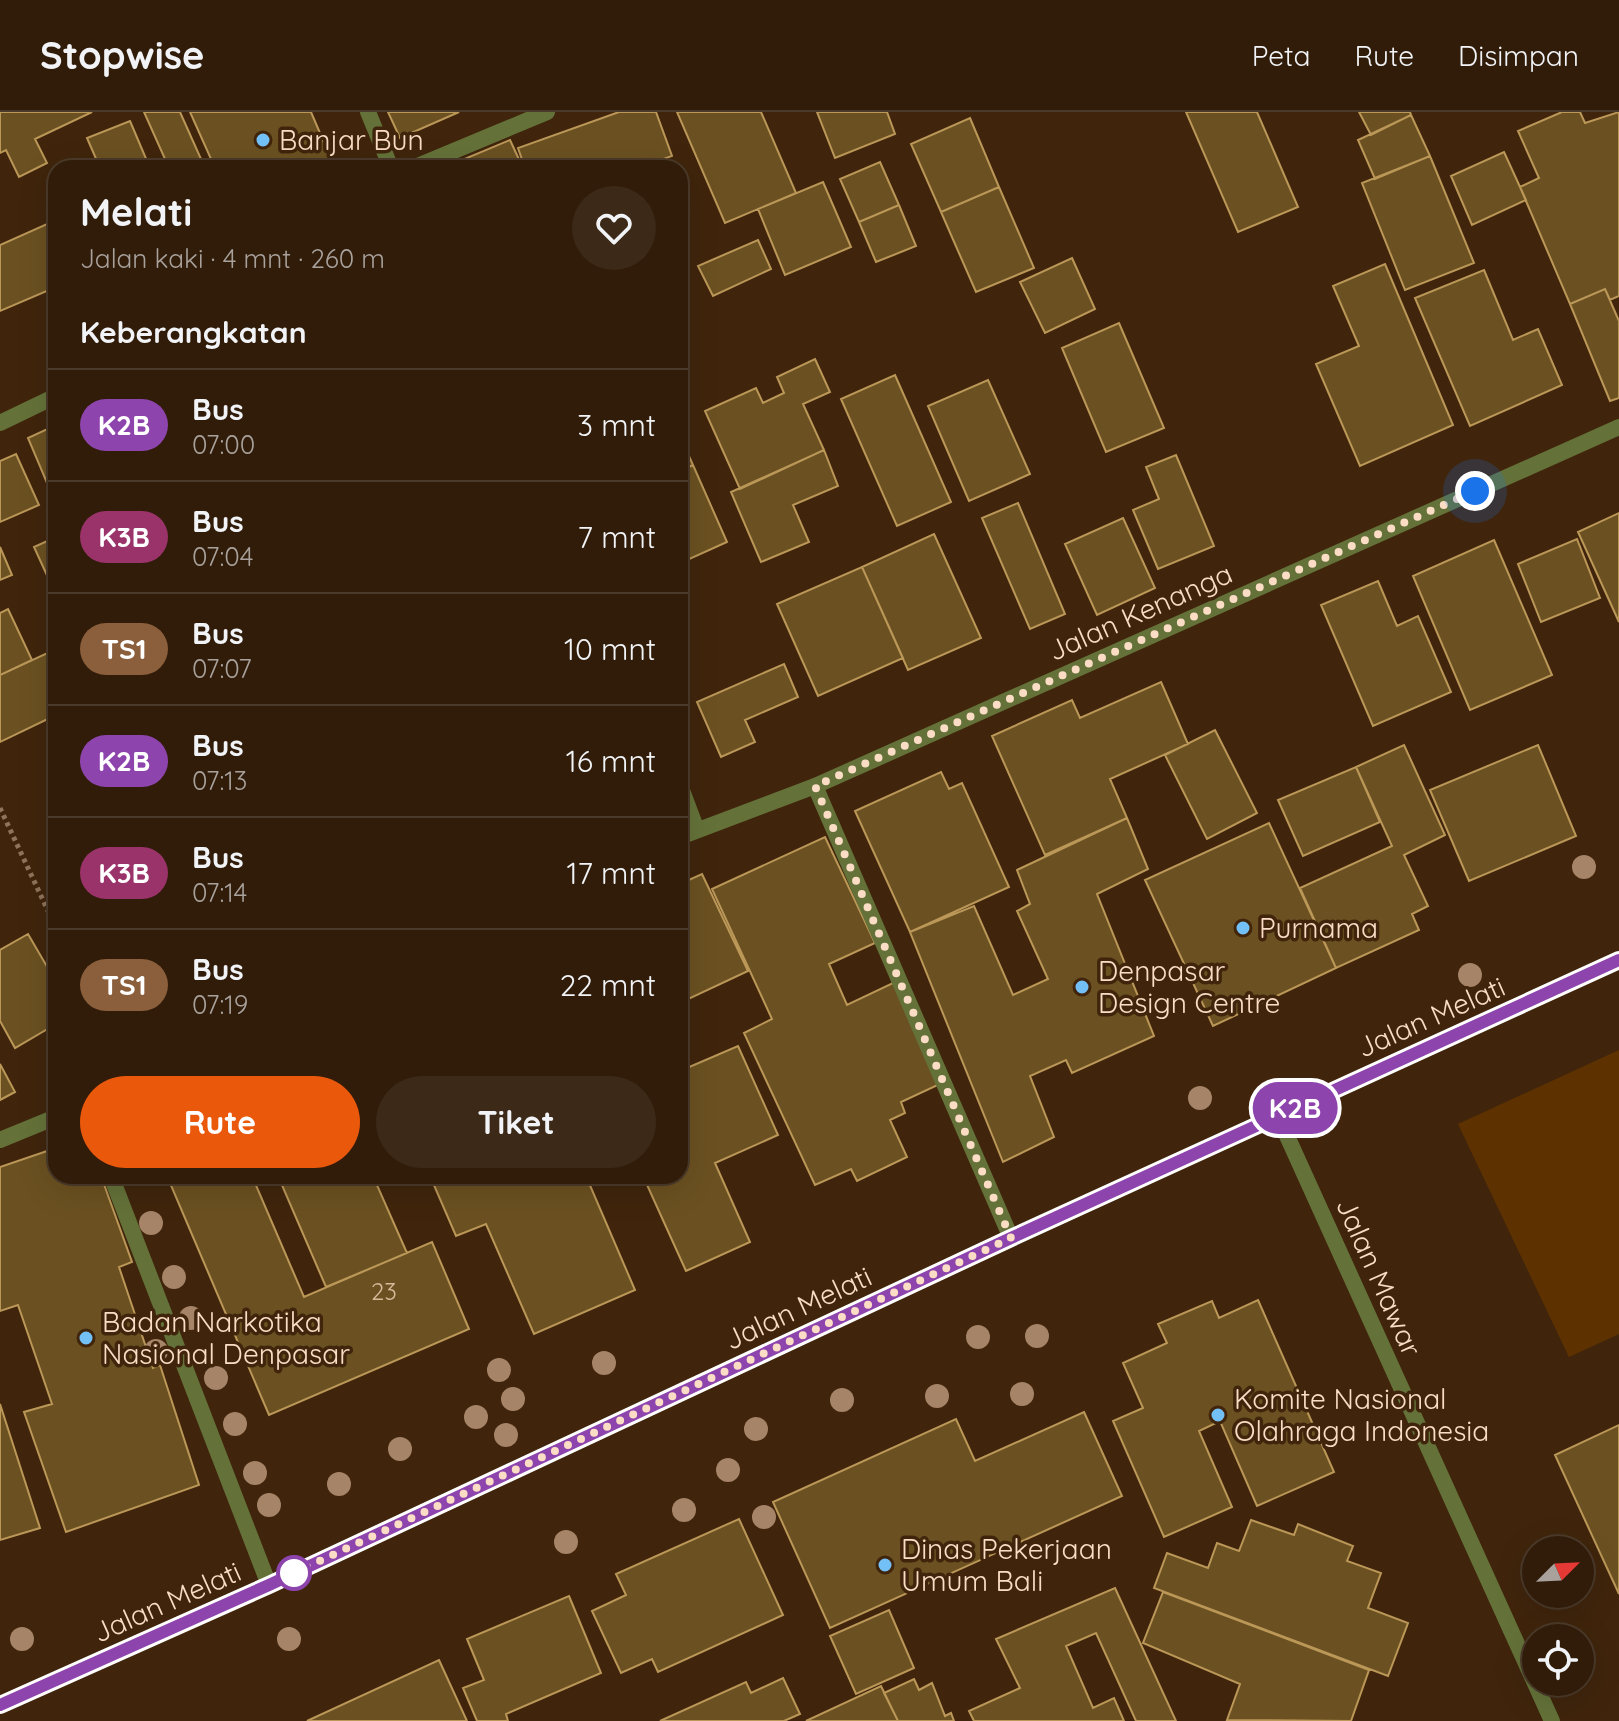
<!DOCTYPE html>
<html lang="id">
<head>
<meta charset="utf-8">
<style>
  body { margin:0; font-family:Quicksand,sans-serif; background:#3c2917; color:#f1f3f6; height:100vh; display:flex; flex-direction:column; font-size:30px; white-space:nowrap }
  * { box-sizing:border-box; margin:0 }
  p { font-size:26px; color:#a8a19c }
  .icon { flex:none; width:44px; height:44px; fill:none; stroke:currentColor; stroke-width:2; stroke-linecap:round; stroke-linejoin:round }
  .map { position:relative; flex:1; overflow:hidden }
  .panel { position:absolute; left:48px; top:48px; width:640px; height:1024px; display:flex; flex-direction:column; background:#301c09; border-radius:24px; box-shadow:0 8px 32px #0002,0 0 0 2px #4b3a2a }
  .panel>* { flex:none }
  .badge { padding:0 16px; border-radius:26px; font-size:28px; line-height:52px }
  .needle { width:52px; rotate:66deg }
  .fabs { position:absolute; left:1522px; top:1424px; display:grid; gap:16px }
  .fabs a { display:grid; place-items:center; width:72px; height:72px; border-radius:50%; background:#301c09; box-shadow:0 8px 32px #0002,0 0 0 2px #4b3a2a; font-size:40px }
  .you { position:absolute; width:40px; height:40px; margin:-20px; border:6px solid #fff; border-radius:50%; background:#1a73e8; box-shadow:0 0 0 12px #1a73e833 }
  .map>.badge { position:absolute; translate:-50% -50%; box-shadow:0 0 0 4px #fff }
  h2 { padding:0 32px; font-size:30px; line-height:72px }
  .round { display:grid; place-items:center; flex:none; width:84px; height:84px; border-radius:42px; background:#3c2917 }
  .head { display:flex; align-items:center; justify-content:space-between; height:136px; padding:0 32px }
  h1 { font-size:38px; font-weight:800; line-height:60px }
  .button { display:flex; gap:16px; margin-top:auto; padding:16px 32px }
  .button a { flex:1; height:92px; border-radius:48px; background:#ea580c; color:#fff; font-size:32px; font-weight:800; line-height:92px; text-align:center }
  .button a+a { background:#3c2917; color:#f1f3f6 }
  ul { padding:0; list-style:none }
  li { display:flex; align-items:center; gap:24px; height:112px; padding:0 32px; border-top:2px solid #4b3a2a }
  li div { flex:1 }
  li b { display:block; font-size:30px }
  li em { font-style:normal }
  li .badge { min-width:88px; font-weight:700; text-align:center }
  header { display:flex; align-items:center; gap:48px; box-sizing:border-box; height:112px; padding:0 40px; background:#301c09; border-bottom:2px solid #4b3a2a }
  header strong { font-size:38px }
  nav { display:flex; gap:44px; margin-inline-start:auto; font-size:28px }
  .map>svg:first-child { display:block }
  .green { fill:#5e3200 }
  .building { fill:#6b5121; stroke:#bb9758; stroke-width:2 }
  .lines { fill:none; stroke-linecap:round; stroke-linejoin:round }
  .path { stroke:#8f735a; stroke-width:5; stroke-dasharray:4 4; stroke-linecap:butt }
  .service { stroke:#647239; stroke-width:16 }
  .minor { stroke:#647239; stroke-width:16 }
  .tertiary { stroke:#647239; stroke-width:16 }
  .tree { fill:#a68468 }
  .line-casing { stroke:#fff; stroke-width:18 }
  .line { stroke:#8e44ad; stroke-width:12 }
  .walk { stroke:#fbddc5; stroke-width:8; stroke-dasharray:0 14.4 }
  .poi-dot { fill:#73c0f6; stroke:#40250c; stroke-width:3 }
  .stop-dot { fill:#fff; stroke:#8e44ad; stroke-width:4 }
  .labels { text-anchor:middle; stroke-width:7; stroke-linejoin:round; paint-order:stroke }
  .number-label { font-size:24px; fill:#d7ba9c }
  .poi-label { font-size:28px; fill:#fbddc5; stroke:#40250c; text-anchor:start }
  .street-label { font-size:28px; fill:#fbddc5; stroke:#40250c }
</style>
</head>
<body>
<header>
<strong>Stopwise</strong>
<nav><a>Peta</a><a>Rute</a><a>Disimpan</a></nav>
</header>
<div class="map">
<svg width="1619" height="1609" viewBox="0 0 1619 1609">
  <rect width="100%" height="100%" fill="#40250c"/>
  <path class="green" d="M1619,938v284l-50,23 -111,-233z"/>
  <path class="building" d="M0,0h92l-57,27 12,24 -28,14 -13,-27 -6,3z
    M144,0h36l21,47 -21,9h-11z
    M190,0h121l24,56h-120z
    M388,0h71l-59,26z
    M619,0h37l16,44 -34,12h-113l-7,-20z
    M677,0h84l35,81 -71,30z
    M817,0h70l8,22 -60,24z
    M1186,0h71l41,95 -60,25z
    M1359,0h51l1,3 -40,20z
    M1562,0h18l5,11 34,-11v184l-9,4 -5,-11 -35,15 -50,-117 19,-9 -21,-47z
    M1411,3l19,41 -55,23 -17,-39z
    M970,6l29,69 -58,25 -30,-68z
    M130,9l20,47h-50l-13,-30z
    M510,28l13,28h-80z
    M1504,40l22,48 -54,25 -21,-49z
    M1430,44l44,107 -69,27 -43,-107z
    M880,50l19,43 -40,17 -19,-43z
    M823,70l28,65 -66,28 -27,-66z
    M999,75l35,81 -58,24 -35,-80z
    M899,93l17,41 -40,16 -17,-40z
    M56,108v67l-56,24v-66z
    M758,128l13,29 -58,27 -15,-30z
    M1072,146l23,51 -50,24 -25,-51z
    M1385,152l68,161 -93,41 -44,-102 43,-18 -26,-60z
    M1484,158l29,70 25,-11 24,56 -92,41 -55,-128z
    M1605,177l14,32v77l-9,3 -40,-97z
    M1119,211l45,105 -58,24 -44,-104z
    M815,247l15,33 -27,12 21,46 -84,39 -35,-78 51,-23 7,15 21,-10 -7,-16z
    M895,263l56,127 -54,24 -56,-127z
    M988,268l42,94 -61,27 -41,-95z
    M56,313v54l-9,4 -19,-45z
    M680,324l13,29 -13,6z
    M824,338l14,36 -45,19 16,37 -48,20 -30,-70z
    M16,342l23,51 -39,17v-61z
    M1176,343l38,91 -56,23 -25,-59 26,-11 -13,-32z
    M693,353l34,77 -42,19 -5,-11v-79z
    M1018,391l47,111 -35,15 -48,-111z
    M1619,401v109l-41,-90z
    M1123,406l32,70 -58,27 -32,-71z
    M934,422l47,104 -73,32 -46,-103z
    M56,425v58l-22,-48z
    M1577,427l23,59 -59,24 -23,-58z
    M1494,428l58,135 -82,35 -57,-134z
    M0,435l12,28 -12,5z
    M862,455l41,91 -85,38 -41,-92z
    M1378,469l19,45 21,-10 33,76 -78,34 -52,-121z
    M8,497l24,51 -32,15v-62z
    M56,537v66l-56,27v-67z
    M784,552l14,33 -53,23 10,22 -34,15 -24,-55z
    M1161,570l27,62 -78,35 17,39 -82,37 -53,-119 80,-36 8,18z
    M1215,618l42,83 -50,26 -42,-84z
    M1404,633l41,90 -41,20 24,51 -16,8 7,16 -83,38 -36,-80 92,-42 -36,-79z
    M1538,633l38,91 -107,45 -39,-91z
    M1356,655l24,55 -77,34 -25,-56z
    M941,660l8,17 13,-6 47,104 -99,45 -55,-121z
    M1127,706l21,51 -51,25 57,142 -82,37 -6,-13 -36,16 24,61 -51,25 -93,-230 64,-26 39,89 35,-16 -31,-68 13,-7 -13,-34z
    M1269,711l67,145 -123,58 -68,-146z
    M825,725l50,106 -46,21 18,41 48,-23 47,101 -41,19 4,11 -15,7 17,37 -50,24 -6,-12 -36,16 -71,-152 28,-14 -60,-130z
    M702,762l46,97 -66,31 -2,-4v-114z
    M28,822l28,48v42l-41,24 -15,-27v-71z
    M738,934l40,89 -63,28 35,79 -64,29 -43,-95h37v-105z
    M0,952l15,28 -15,8z
    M56,1036v28h45l31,86 -13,5 34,101 7,-3 39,120 -133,47 -42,-120 28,-8 -34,-99 -18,6v-144z
    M167,1064h85l52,121 128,-55 37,87 -200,86z
    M278,1064h95l34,77 -81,34z
    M430,1064h156l49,114 -101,44 -48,-110 -30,12z
    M1258,1188l76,172 -77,34 -37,-85 -21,10 33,76 -68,30 -51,-116 30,-13 -20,-45 44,-20 -9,-19 54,-23 7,17z
    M0,1292l40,124 -40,12z
    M1084,1300l38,84 -292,132 -57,-126 183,-83 19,42z
    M1619,1313v169l-64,-139z
    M739,1407l44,96 -125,57 -6,-13 -31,14 -29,-62 34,-16 -10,-21z
    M1251,1408l43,15 4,-11 55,22 -6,15 34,12 -13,35 40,15 -20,53 -234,-88 13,-35 41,15 9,-25 22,8z
    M1115,1476l61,133h-40l-40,-88 -30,13 27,62 21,-10 10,23h-150l-5,-10 51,-23 -24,-49z
    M1163,1480l206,78 -18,51 -124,-1 13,-36 -97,-41z
    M569,1484l32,77 -95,41 2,7h-31l-14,-33 21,-8 -17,-41z
    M889,1498l25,58 -58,26 -26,-58z
    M439,1548l28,61h-160z
    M783,1566l17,36 -16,7h-124l86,-39 5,11z
    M914,1567l5,11 13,-7 13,33 6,-3 3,8h-56l-14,-28z
    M881,1574l17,35h-92z"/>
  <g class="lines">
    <path class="path" d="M0,696l56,120"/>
    <path class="service" d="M815,674l196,452"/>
    <path class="minor" d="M368,0l23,56
      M413,56l134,-56
      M0,311l56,-27
      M680,673l17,45
      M680,725l135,-51 804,-359
      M1278,1004l274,605
      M0,1028l56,-23
      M111,1064l158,409"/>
    <path class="tertiary" d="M0,1593l269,-120 742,-347 608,-278"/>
  </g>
  <g class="tree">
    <circle cx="1584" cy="755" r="12"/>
    <circle cx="1470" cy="863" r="12"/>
    <circle cx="1200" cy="986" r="12"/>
    <circle cx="151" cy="1111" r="12"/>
    <circle cx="174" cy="1165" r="12"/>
    <circle cx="191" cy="1206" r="12"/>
    <circle cx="1037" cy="1224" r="12"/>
    <circle cx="978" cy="1225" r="12"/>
    <circle cx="156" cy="1239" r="12"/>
    <circle cx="604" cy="1251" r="12"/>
    <circle cx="499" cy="1258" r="12"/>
    <circle cx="216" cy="1266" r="12"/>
    <circle cx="1022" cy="1282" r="12"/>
    <circle cx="937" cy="1284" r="12"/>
    <circle cx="513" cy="1287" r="12"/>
    <circle cx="842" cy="1288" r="12"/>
    <circle cx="476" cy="1305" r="12"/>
    <circle cx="235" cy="1312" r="12"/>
    <circle cx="756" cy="1317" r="12"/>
    <circle cx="506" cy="1323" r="12"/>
    <circle cx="400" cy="1337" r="12"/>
    <circle cx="728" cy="1358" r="12"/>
    <circle cx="255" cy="1361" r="12"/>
    <circle cx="339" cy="1372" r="12"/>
    <circle cx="269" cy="1393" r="12"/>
    <circle cx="684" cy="1398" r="12"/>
    <circle cx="764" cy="1405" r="12"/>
    <circle cx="566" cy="1430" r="12"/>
    <circle cx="22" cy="1527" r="12"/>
    <circle cx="289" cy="1527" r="12"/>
  </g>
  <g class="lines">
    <defs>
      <path id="line" d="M0,1593l269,-120 742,-347 608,-278"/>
    </defs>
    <use href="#line" class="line-casing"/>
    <use href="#line" class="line"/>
    <path class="walk" d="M294,1461l717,-335 -196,-452 660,-295"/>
  </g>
  <g class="poi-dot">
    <circle cx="263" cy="28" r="8"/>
    <circle cx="1243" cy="816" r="8"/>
    <circle cx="1082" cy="875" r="8"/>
    <circle cx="86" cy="1226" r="8"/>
    <circle cx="1218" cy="1303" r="8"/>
    <circle cx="885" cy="1453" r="8"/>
  </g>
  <circle class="stop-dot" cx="294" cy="1461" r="16"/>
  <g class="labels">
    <g class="number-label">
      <text x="384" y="1188">23</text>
    </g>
    <g class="poi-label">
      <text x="279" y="38">Banjar Bun</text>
      <text x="1259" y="826">Purnama</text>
      <text x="1098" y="869">Denpasar<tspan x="1098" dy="32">Design Centre</tspan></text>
      <text x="102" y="1220">Badan Narkotika<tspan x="102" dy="32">Nasional Denpasar</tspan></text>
      <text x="1234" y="1297">Komite Nasional<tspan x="1234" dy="32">Olahraga Indonesia</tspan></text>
      <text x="901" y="1447">Dinas Pekerjaan<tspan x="901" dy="32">Umum Bali</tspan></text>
    </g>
    <g class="street-label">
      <text transform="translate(1140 500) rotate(-24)" y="10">Jalan Kenanga</text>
      <text transform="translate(1431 905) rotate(-24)" y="10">Jalan Melati</text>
      <text transform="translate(1379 1165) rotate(66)" y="10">Jalan Mawar</text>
      <text transform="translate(798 1196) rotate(-25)" y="10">Jalan Melati</text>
      <text transform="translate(167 1490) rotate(-24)" y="10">Jalan Melati</text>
    </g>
  </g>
</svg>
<div class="fabs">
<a><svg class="needle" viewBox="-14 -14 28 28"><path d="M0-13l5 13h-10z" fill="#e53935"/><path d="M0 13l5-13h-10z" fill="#a8a19c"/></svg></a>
<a><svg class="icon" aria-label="locate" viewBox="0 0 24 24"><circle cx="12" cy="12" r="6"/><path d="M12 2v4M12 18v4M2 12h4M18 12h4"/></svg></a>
</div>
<div class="you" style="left:1475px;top:379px"></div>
<b class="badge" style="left:1295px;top:996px;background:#8e44ad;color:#fff">K2B</b>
<section class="panel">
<div class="head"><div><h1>Melati</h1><p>Jalan kaki · 4 mnt · 260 m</p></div><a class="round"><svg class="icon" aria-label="heart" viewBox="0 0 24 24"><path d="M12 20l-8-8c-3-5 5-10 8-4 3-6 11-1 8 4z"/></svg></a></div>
<h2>Keberangkatan</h2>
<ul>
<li><span class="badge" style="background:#8e44ad;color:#fff">K2B</span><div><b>Bus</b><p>07:00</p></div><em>3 mnt</em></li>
<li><span class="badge" style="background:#9a336a;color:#fff">K3B</span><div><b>Bus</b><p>07:04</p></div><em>7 mnt</em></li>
<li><span class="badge" style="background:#8b5e3c;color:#fff">TS1</span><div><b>Bus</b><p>07:07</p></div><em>10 mnt</em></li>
<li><span class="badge" style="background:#8e44ad;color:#fff">K2B</span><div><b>Bus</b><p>07:13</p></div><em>16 mnt</em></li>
<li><span class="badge" style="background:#9a336a;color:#fff">K3B</span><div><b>Bus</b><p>07:14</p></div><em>17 mnt</em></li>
<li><span class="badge" style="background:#8b5e3c;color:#fff">TS1</span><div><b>Bus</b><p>07:19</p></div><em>22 mnt</em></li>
</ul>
<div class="button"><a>Rute</a><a>Tiket</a></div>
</section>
</div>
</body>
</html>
